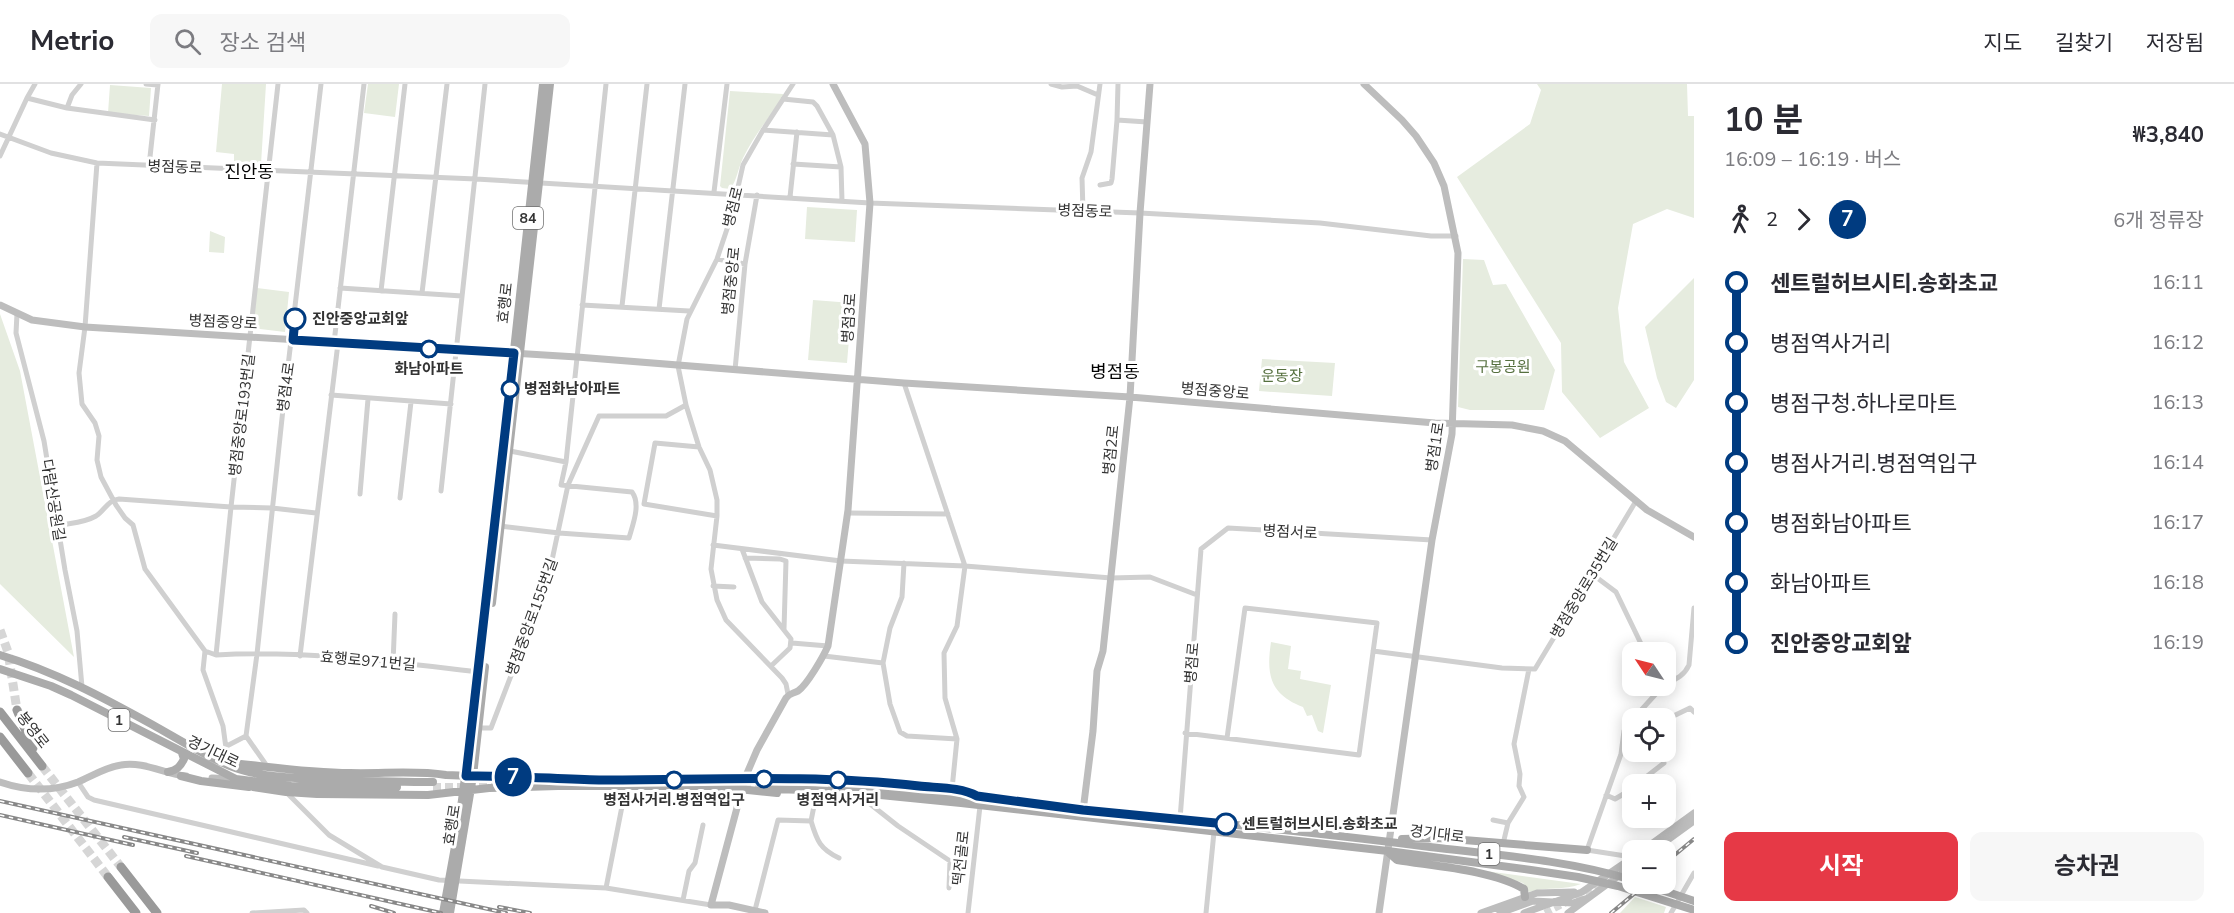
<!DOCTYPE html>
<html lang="ko">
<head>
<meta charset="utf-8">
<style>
  body { margin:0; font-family:"Nunito Sans","Noto Sans KR",sans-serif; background:#f7f7f7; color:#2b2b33; height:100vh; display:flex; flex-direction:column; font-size:22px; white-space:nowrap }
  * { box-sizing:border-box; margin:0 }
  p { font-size:20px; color:#7c7c81 }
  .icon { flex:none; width:33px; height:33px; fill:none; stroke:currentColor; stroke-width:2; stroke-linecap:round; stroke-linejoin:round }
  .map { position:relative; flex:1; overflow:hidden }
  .panel { display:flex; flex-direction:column; background:#fff; width:540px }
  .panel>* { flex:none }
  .badge { padding:0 12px; border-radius:20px; font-size:21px; line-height:39px }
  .needle { width:39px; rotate:305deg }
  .tools { position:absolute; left:1622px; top:558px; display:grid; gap:12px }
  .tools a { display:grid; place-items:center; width:54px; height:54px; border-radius:12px; background:#fff; box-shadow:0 3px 15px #0003; font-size:30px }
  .map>.badge { position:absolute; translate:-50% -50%; box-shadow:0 0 0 3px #fff }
  .legs { display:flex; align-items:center; gap:9px; height:66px; padding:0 30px; font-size:20px }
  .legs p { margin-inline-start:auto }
  .headline { display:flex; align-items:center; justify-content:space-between; height:102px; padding:0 30px }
  h1 { font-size:33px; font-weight:700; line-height:45px }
  .action { display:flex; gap:12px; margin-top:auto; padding:12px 30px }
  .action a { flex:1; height:69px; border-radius:12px; background:#e63946; color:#fff; font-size:24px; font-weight:700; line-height:69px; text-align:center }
  .action a+a { background:#f7f7f7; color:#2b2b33 }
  ul { padding:0 30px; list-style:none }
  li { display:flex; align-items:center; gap:21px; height:60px; font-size:22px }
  li i { display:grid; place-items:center; width:9px; height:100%; margin:0 8px; background:currentColor }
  li i::after { content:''; width:15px; height:15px; margin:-8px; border:4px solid; border-radius:50%; background:#fff }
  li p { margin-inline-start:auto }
  li:first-child i { background:linear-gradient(#0000 50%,currentColor 0) }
  li:last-child i { background:linear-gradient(currentColor 50%,#0000 0) }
  header { display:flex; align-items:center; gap:36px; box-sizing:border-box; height:84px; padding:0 30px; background:#fff; border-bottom:2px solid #e1e1e2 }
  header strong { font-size:28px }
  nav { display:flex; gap:33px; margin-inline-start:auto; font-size:21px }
  .search { width:420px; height:54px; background:#f7f7f7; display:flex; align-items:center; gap:15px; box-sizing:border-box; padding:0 21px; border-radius:12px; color:#7c7c81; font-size:22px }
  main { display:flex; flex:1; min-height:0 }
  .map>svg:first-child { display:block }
  .green { fill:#e6ecdf }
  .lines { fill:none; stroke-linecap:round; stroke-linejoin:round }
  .secondary-tunnel { stroke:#d6d6d6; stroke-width:7; stroke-dasharray:7 3.5; stroke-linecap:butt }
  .primary-tunnel { stroke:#d6d6d6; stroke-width:8; stroke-dasharray:8 4; stroke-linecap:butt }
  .highway-tunnel { stroke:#d6d6d6; stroke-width:9; stroke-dasharray:9 4.5; stroke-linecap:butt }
  .street { stroke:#d0d0d0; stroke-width:5 }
  .secondary { stroke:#bdbdbd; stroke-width:7 }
  .primary { stroke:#ababab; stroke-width:8 }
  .highway { stroke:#9a9a9a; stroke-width:9 }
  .rail-casing { stroke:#888; stroke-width:4 }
  .rail { stroke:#fff; stroke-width:1.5; stroke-dasharray:4.5; stroke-linecap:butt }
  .line-1-casing { stroke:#fff; stroke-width:14 }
  .line-1 { stroke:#003b80; stroke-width:9 }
  .stop-1-dot { fill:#fff; stroke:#003b80; stroke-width:3 }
  .labels { text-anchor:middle; stroke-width:6; stroke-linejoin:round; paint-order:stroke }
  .shield { fill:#fff; stroke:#707070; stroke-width:1.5 }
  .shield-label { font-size:14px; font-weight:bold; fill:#333 }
  .street-label { font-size:15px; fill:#333; stroke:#fff }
  .stop-label { font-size:15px; font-weight:bold; fill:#333; stroke:#fff; text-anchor:start }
  .park-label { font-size:15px; fill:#56703f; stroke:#fff }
  .quarter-label { font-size:18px; fill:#000; stroke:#fff }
</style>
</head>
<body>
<header>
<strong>Metrio</strong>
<div class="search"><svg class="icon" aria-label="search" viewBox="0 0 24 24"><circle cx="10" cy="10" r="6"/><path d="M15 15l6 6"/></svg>장소 검색</div>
<nav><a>지도</a><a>길찾기</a><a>저장됨</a></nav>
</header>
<main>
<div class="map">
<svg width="1694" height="829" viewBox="0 0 1694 829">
  <rect width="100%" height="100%" fill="#fff"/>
  <path class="green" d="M222,0h44l-5,80 -27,-3v-7l-18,-2z
    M368,0h31l-4,33 -31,-4z
    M1537,0h150l1,32h6v102l-27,-9 -34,15 -15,84 6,54 25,46 -49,30 -38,-46 -1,-49 -104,-166 73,-53 11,-34z
    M110,1l41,3 -2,28 -41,-3z
    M730,7l53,3v4c-14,19 -29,38 -40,60 -5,10 -6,23 -13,31l-8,-1 -2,-2z
    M807,123l50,3 -2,32 -50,-3z
    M210,147l15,6 -1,16 -15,-1z
    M1463,175l21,1 9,25 13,-1 49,86 -11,40h-74l-12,-3z
    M1694,194v102l-18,28 -10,-6 -9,-24 -12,-51z
    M257,204l32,4 -4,40 -32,-4z
    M813,216l39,3 -5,60 -39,-3z
    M0,230l20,57 54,286 -74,-73z
    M1262,275l73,4 -3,33 -73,-5z
    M1271,558l20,4 -3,23 13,2 -1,8 31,6 -8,48 -5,-2 -6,-16 -5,1 -4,-9c-33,-13 -37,-32 -32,-65z
    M1486,787l95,13c-17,7 -34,2 -52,8l-6,-9z
    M1635,813l31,10 -2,6h-44z"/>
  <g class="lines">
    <path class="secondary-tunnel" d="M1577,816l24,-15
      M1545,829l22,-11"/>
    <path class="primary-tunnel" d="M467,698h83
      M719,700l53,1
      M433,703h35"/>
    <path class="highway-tunnel" d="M0,546l8,22 9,58
      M42,682l79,101
      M28,689l80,104"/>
    <path class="street" d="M146,0l12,1
      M1051,0l11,3 15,-1 21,9
      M27,14l40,10 88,12
      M783,15l30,3 4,4 16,29 8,32 1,34
      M67,24l5,-13 9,-11
      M1117,36l1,-36
      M763,46l70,5
      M0,50l51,19 46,10 379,16 394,24 270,10 180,10 111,13h25
      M0,72l27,-58 8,-14
      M97,79l-12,164 -6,46 3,31 13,19 4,13 -2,24 4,17 15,28 9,13 8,7 12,44 60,82 -2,19 20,56 5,37
      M793,80l48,3
      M149,82l9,-82
      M1100,101l11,-2 1,-4 5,-59 30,2
      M714,108l13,-108
      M790,113l7,-65
      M1083,127l-1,-33 9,-26 9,-68
      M717,175l28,5
      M340,204l122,8
      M381,207l24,-207
      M422,209l25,-209
      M582,221l107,6
      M622,222l25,-222
      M659,225l26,-225
      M17,230l-1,19 28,108 21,129 12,61 5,56
      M334,259l30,-259
      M735,286l10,-106 12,-69
      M904,299l61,183 -8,60 -13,27 1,45 12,41 -5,50
      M331,311l120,9
      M699,363l-44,-4 -11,61 73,12
      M510,367l56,11
      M441,407l44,-407
      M360,410l8,-95
      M400,414l11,-96
      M847,429l101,1
      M57,442c13,-3 27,-3 39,-10 9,-6 12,-16 23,-17l112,8 47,-423
      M500,442l59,7 70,5c4,-14 12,-34 3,-46l-71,-7 5,-23 40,-378
      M713,461l128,16 124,5 146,12 39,-1 47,18
      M742,465l20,53 29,37 -1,9 -19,18
      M745,474l35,1 6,2 -2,68
      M904,479l-2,34 -12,31 -7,35 7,41 10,28 7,4 50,3
      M1592,490l24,18 29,60
      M713,502l21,1
      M792,559l36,3
      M205,567l11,4c88,-5 176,7 263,17
      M1373,567l129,17 33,1 101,-168
      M216,571l15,-148 41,1 44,5
      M300,572l38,-313
      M824,572l59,7
      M393,579l2,-49
      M1665,600c11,-5 19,-8 24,-19l5,-57
      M788,610l-2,-10 -4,-6 -56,-58 -9,-20 -6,-31 6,-53v-16l-7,-30 -11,-23 -13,-42 -8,-39 9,-47 30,-60 15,-45 11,-49 20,-35 30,-46
      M1634,634l29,-32
      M1632,636l-8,11 -3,23 -34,96 45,7
      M1665,636l25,-12 4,4
      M477,644h14l57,-149 20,-94 31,-69h67l20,-11
      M1185,649l174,22 18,-132 -132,-15 -18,130
      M246,652l11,-82 26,-245 38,-325
      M246,652l21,30
      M197,665h24l25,-13
      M78,698l10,15 6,3 284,66
      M1637,700l27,-21 -5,-11
      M286,708l43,43 53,32 57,13 167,8 105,17
      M1606,711l9,4 17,-10
      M860,712l38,30 52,35 -1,27
      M1180,735l21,-270 27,-21 204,12
      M1493,736l15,3
      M811,737c6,20 9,28 28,37
      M1503,760l5,-21 16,-26 -5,-11 1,-12 -6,-30 15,-75
      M606,804l20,-102
      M683,816l6,-29 6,-8 8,-38
      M755,826l23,-90 33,1 4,-20
      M252,829l52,-3 3,3
      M968,829l12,-107
      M1206,829l8,-81
      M1671,829l23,-40"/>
    <path class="secondary" d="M1364,0l38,36 14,16 18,27 10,23 14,67 -6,181 -20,106 -53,373
      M0,221l32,15 53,7 492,30 327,26 226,14 305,26 77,2 31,6 22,10 82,69 47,27
      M212,694l24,1
      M0,698c26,9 52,10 78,0 14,-6 28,-15 43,-17 22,-4 44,9 65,11
      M1083,727l10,-80 4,-60 6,-20 27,-254 10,-184 10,-129
      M1643,766l51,-37
      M1654,766l40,-29
      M765,829l-36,-8h-18l34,-127 12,-28 29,-52c4,-5 6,-4 12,-7 9,-6 25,-34 30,-45l20,-136 22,-307 -5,-59 -32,-60
      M1481,829l56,-20 37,-1
      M1500,829l33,-12 40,2 15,-5
      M1524,829l58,-21 50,-34
      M1568,829l64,-47"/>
    <path class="primary" d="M492,519l58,-519
      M0,571c54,16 104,43 153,70 25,14 50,30 77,41 33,13 72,12 107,14 32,1 64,2 96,2
      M0,585l51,17 20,9 165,84 55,7 106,1
      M222,678c43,4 85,11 128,11 33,1 64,-3 96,2 82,3 164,5 246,5 93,-1 187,-4 278,13
      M168,688c9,-2 12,-5 16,-13l-2,-6
      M181,692l20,5 48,6
      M236,695l17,8 33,5 31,2 111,1 61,-7 69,-2h152l67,7
      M832,702l40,1 99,11 6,-2c151,20 302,31 453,51 67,8 137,13 202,33
      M772,705l68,2 121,12 427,48 143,19 47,7 40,9 76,24
      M1402,755l37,-1 148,12
      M1388,768l9,8c36,6 96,10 127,29l1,8
      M1644,800l50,17
      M443,829l15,-83 21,-158 64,-588
      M450,829l23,-137 12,-109"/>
    <path class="highway" d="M17,626l16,38
      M0,628l42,54
      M0,653l28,36
      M121,783l36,46
      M108,793l28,36"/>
    <defs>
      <path id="rail" d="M0,717l506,112
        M0,731l133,30
        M124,753l73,16
        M186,772l255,57
        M1665,779l29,-24
        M371,822l23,7
        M499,823l31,6
        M1611,829l35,-29"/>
    </defs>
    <use href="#rail" class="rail-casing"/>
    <use href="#rail" class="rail"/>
  </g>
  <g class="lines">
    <defs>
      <path id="line-1" d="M295,235l-2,21 221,13 -48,423c44,-1 89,3 133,4 106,0 214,-6 320,6 18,2 42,1 58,10l106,14 143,14"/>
    </defs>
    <use href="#line-1" class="line-1-casing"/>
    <use href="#line-1" class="line-1"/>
  </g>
  <g class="stop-1-dot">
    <circle cx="295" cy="235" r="10"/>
    <circle cx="429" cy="265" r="8"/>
    <circle cx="510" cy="305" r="8"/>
    <circle cx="764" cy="695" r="8"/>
    <circle cx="674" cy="696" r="8"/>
    <circle cx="838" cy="696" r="8"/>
    <circle cx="1226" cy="740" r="10"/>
  </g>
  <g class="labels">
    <g class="shield">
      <rect x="513" y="123" width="30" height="22" rx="4.5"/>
      <rect x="108.5" y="625" width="21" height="22" rx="4.5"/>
      <rect x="1478.5" y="759" width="21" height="22" rx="4.5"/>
    </g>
    <g class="shield-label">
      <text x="528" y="139">84</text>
      <text x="119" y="641">1</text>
      <text x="1489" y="775">1</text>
    </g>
    <g class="street-label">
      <text transform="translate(175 83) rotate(2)" y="5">병점동로</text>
      <text transform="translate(733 123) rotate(-76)" y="5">병점로</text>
      <text transform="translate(1085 127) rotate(2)" y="5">병점동로</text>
      <text transform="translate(731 197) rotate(-84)" y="5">병점중앙로</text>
      <text transform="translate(505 219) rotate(-84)" y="5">효행로</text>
      <text transform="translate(849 234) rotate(-86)" y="5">병점3로</text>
      <text transform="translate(223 238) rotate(3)" y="5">병점중앙로</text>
      <text transform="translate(286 303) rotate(-82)" y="5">병점4로</text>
      <text transform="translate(1215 307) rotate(5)" y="5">병점중앙로</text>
      <text transform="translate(242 331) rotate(-83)" y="5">병점중앙로193번길</text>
      <text transform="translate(1435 363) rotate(-81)" y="5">병점1로</text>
      <text transform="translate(1111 366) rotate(-84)" y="5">병점2로</text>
      <text transform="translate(53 416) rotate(81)" y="5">다람산공원길</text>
      <text transform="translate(1290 448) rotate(3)" y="5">병점서로</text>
      <text transform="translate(1584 504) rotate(-59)" y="5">병점중앙로35번길</text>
      <text transform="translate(532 533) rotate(-70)" y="5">병점중앙로155번길</text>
      <text transform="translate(368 577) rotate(5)" y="5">효행로971번길</text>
      <text transform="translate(1192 579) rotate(-85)" y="5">병점로</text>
      <text transform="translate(33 646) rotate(52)" y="5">봉영로</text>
      <text transform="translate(213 668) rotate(25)" y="5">경기대로</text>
      <text transform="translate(452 741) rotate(-81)" y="5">효행로</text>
      <text transform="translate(1437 750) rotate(7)" y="5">경기대로</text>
      <text transform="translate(961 774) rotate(-84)" y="5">떡전골로</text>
    </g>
    <g class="stop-label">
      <text x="312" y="240">진안중앙교회앞</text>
      <text x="429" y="290" text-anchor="middle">화남아파트</text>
      <text x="524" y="310">병점화남아파트</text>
      <text x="674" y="721" text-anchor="middle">병점사거리.병점역입구</text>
      <text x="838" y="721" text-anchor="middle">병점역사거리</text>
      <text x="1242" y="745">센트럴허브시티.송화초교</text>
    </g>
    <g class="park-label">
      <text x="1503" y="288">구봉공원</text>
      <text x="1282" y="297">운동장</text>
    </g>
    <g class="quarter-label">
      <text x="249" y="94">진안동</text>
      <text x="1115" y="294">병점동</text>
    </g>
  </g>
</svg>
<div class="tools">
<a><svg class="needle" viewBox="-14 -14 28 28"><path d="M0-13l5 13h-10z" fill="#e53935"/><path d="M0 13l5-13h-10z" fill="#7c7c81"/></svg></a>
<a><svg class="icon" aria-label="locate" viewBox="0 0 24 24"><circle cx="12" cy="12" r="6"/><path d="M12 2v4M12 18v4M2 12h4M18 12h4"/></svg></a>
<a>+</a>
<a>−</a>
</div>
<b class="badge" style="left:513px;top:693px;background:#003b80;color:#fff">7</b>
</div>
<section class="panel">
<div class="headline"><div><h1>10 분</h1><p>16:09 – 16:19 · 버스</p></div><b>₩3,840</b></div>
<div class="legs"><svg class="icon" aria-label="walk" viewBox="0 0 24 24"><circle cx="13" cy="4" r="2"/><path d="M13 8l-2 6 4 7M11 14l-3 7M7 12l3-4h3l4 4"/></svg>2<svg class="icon" aria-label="forward" viewBox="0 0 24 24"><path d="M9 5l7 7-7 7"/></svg><b class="badge" style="background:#003b80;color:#fff">7</b><p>6개 정류장</p></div>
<ul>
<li><i style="color:#003b80"></i><b>센트럴허브시티.송화초교</b><p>16:11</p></li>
<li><i style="color:#003b80"></i><span>병점역사거리</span><p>16:12</p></li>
<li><i style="color:#003b80"></i><span>병점구청.하나로마트</span><p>16:13</p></li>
<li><i style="color:#003b80"></i><span>병점사거리.병점역입구</span><p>16:14</p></li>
<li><i style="color:#003b80"></i><span>병점화남아파트</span><p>16:17</p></li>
<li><i style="color:#003b80"></i><span>화남아파트</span><p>16:18</p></li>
<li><i style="color:#003b80"></i><b>진안중앙교회앞</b><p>16:19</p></li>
</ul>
<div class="action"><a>시작</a><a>승차권</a></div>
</section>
</main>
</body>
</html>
